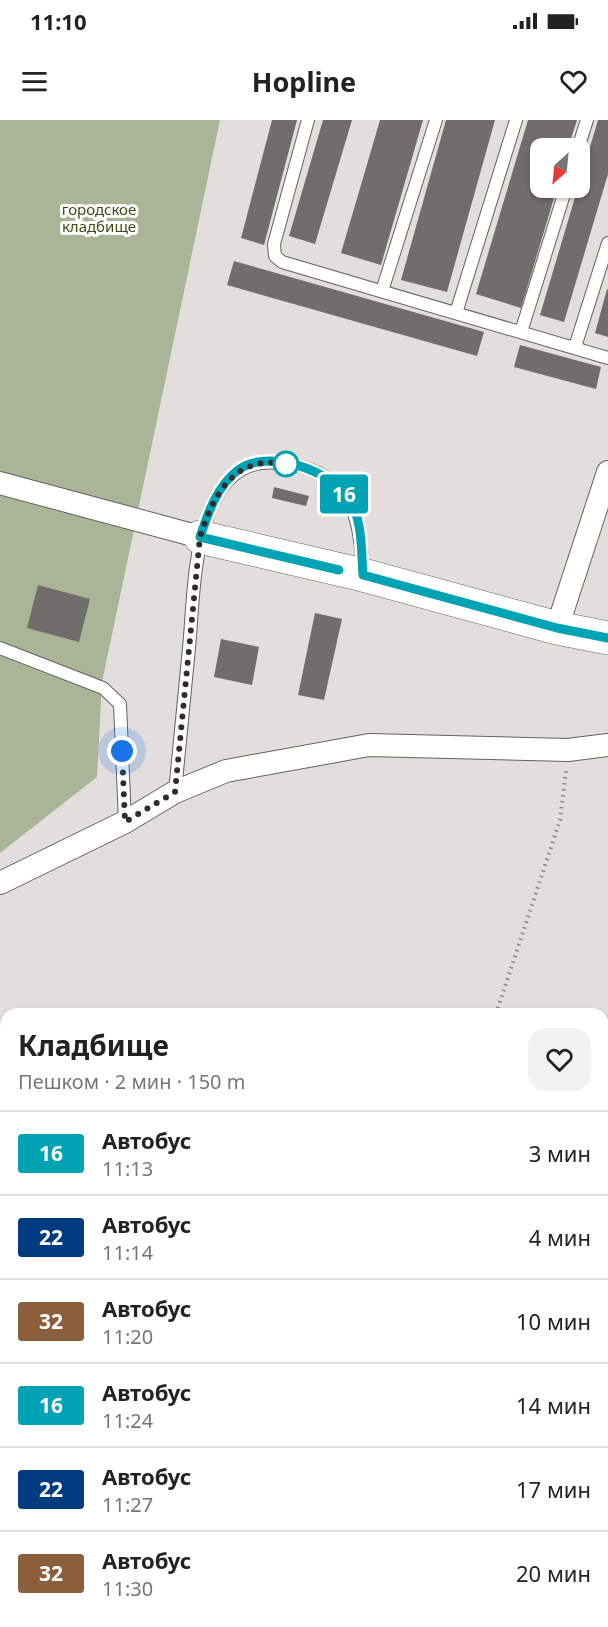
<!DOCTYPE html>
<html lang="ru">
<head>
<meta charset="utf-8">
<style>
  body { margin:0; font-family:"Noto Sans",sans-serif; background:#f2f2f2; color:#222; height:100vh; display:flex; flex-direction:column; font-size:22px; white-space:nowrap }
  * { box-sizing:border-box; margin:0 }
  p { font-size:20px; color:#767676 }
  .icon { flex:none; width:33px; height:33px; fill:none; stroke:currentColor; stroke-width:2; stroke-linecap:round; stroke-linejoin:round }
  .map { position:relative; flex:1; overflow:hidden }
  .panel { position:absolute; left:0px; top:888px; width:609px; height:620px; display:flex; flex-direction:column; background:#fff; border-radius:18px 18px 0 0; box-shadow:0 2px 4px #0004 }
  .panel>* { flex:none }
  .badge { padding:0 12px; border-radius:4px; font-size:21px; line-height:39px }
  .needle { width:39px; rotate:207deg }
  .tools { position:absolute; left:530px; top:18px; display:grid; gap:12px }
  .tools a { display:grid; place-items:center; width:60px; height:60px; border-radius:12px; background:#fff; box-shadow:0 2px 4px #0004; font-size:30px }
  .you { position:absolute; width:30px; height:30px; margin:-15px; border:4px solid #fff; border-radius:50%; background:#1a73e8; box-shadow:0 0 0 9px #1a73e833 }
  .map>.badge { position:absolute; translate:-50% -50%; box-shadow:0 0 0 3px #fff }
  .round { display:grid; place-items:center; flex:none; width:63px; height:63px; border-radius:18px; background:#f2f2f2 }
  .overview { display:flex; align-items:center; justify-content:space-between; height:102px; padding:0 18px }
  h1 { font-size:28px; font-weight:700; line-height:45px }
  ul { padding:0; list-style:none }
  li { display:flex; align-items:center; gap:18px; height:84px; padding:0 18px; border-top:2px solid #e0e0e0 }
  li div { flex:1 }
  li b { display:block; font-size:22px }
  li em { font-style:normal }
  li .badge { min-width:66px; font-weight:700; text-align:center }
  .status { display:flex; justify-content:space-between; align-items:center; height:42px; padding:0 30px; background:#fff; direction:ltr }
  .status svg { height:16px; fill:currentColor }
  header { display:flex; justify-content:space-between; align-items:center; height:78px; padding:0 18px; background:#fff; font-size:27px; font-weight:700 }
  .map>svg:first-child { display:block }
  .green { fill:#aab597 }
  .building { fill:#706d6a }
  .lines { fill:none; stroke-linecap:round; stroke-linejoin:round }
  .lane-casing { stroke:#64615e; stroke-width:14 }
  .street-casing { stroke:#64615e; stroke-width:24 }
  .secondary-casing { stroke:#64615e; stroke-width:34 }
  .path { stroke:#8a8684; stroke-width:4; stroke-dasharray:1.5 4.5; stroke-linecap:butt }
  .lane { stroke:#fff; stroke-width:12 }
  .street { stroke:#fff; stroke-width:22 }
  .secondary { stroke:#fff; stroke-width:33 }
  .line-casing { stroke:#fff; stroke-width:14 }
  .line { stroke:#00a3b4; stroke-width:9 }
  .walk { stroke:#2f2d2c; stroke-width:6; stroke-dasharray:0 10.8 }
  .stop-dot { fill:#fff; stroke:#00a3b4; stroke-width:3 }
  .labels { text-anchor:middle; stroke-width:6; stroke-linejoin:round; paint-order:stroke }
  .park-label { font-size:15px; fill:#3c4b16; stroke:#fff }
</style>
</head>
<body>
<div class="status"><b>11:10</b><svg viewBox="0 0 49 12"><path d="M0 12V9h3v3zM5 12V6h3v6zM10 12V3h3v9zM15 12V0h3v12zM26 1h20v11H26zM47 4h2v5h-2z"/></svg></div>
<header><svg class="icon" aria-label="menu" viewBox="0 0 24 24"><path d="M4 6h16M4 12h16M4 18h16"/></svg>Hopline<svg class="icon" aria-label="heart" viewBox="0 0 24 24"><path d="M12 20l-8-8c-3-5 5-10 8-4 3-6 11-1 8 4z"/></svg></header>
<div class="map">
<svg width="608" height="1507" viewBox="0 0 608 1507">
  <rect width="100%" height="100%" fill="#e3dedb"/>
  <path class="green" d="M0,0h220l-118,562 -5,95 -97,76z"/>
  <path class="building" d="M272,0h25l-33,125 -23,-7z
    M323,0h29l-37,124 -26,-8z
    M380,0h43l-42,145 -40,-12z
    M446,0h49l-48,172 -46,-12z
    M528,0h49l-9,28h-28v40h17l-36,120 -45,-14z
    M598,0h10v54l-44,148 -24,-7z
    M234,141l250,71 -7,24 -250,-71z
    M607,169h1v48l-13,-4z
    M520,225l81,22 -5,22 -82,-22z
    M274,367l35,9 -3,10 -34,-8z
    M38,465l52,14 -11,43 -52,-14z
    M315,493l27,6 -18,81 -26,-5z
    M221,519l38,8 -7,38 -38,-8z
    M608,1276v39l-5,-2v-19z"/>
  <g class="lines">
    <defs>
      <path id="lane" d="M308,0l-34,124 1,12 7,6 326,96
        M578,28l9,-28
        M382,171l54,-171
        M456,193l60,-193
        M521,212l45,-144
        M575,227l33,-104
        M0,528l103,40 17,16 5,118
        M175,672c5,-48 9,-96 14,-144 6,-58 2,-195 90,-185 15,2 26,3 39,10 40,21 43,60 45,101"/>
      <path id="street" d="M0,363l200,54
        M557,508l51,-156
        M0,763l125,-61 50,-30 51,-21 143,-26 199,5 40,-5
        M603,1233l5,2"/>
      <path id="secondary" d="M200,417l163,38 194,53 51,10"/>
    </defs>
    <use href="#lane" class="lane-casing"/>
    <use href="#street" class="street-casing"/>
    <use href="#secondary" class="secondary-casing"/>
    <path class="path" d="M496,894l64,-194 6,-49"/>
    <use href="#lane" class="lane"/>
    <use href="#street" class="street"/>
    <use href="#secondary" class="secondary"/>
  </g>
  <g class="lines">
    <defs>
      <path id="line" d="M339,450l-139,-33c8,-24 17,-51 38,-67 29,-22 93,0 111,29 14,22 12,51 14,76l194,53 51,10"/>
    </defs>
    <use href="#line" class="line-casing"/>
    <use href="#line" class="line"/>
    <path class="walk" d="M122,631l3,71 50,-30 25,-255c14,-44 34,-82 86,-73"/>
  </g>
  <circle class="stop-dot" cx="286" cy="344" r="12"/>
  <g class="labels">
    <g class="park-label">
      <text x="99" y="95">городское<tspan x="99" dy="17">кладбище</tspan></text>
    </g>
  </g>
</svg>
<div class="tools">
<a><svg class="needle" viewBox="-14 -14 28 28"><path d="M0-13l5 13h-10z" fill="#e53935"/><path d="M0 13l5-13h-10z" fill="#767676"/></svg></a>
</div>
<div class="you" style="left:122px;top:631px"></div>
<b class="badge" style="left:344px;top:374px;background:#00a3b4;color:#fff">16</b>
<section class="panel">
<div class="overview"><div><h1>Кладбище</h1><p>Пешком · 2 мин · 150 m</p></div><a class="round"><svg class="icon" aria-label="heart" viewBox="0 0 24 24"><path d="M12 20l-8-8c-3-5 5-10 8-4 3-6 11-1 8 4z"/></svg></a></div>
<ul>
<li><span class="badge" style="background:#00a3b4;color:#fff">16</span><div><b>Автобус</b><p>11:13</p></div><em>3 мин</em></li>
<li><span class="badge" style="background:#003b80;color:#fff">22</span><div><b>Автобус</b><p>11:14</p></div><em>4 мин</em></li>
<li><span class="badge" style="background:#8b5e3c;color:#fff">32</span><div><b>Автобус</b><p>11:20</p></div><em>10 мин</em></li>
<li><span class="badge" style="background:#00a3b4;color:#fff">16</span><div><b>Автобус</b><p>11:24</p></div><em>14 мин</em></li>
<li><span class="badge" style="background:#003b80;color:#fff">22</span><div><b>Автобус</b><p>11:27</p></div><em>17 мин</em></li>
<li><span class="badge" style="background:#8b5e3c;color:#fff">32</span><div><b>Автобус</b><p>11:30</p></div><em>20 мин</em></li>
</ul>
</section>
</div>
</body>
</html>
